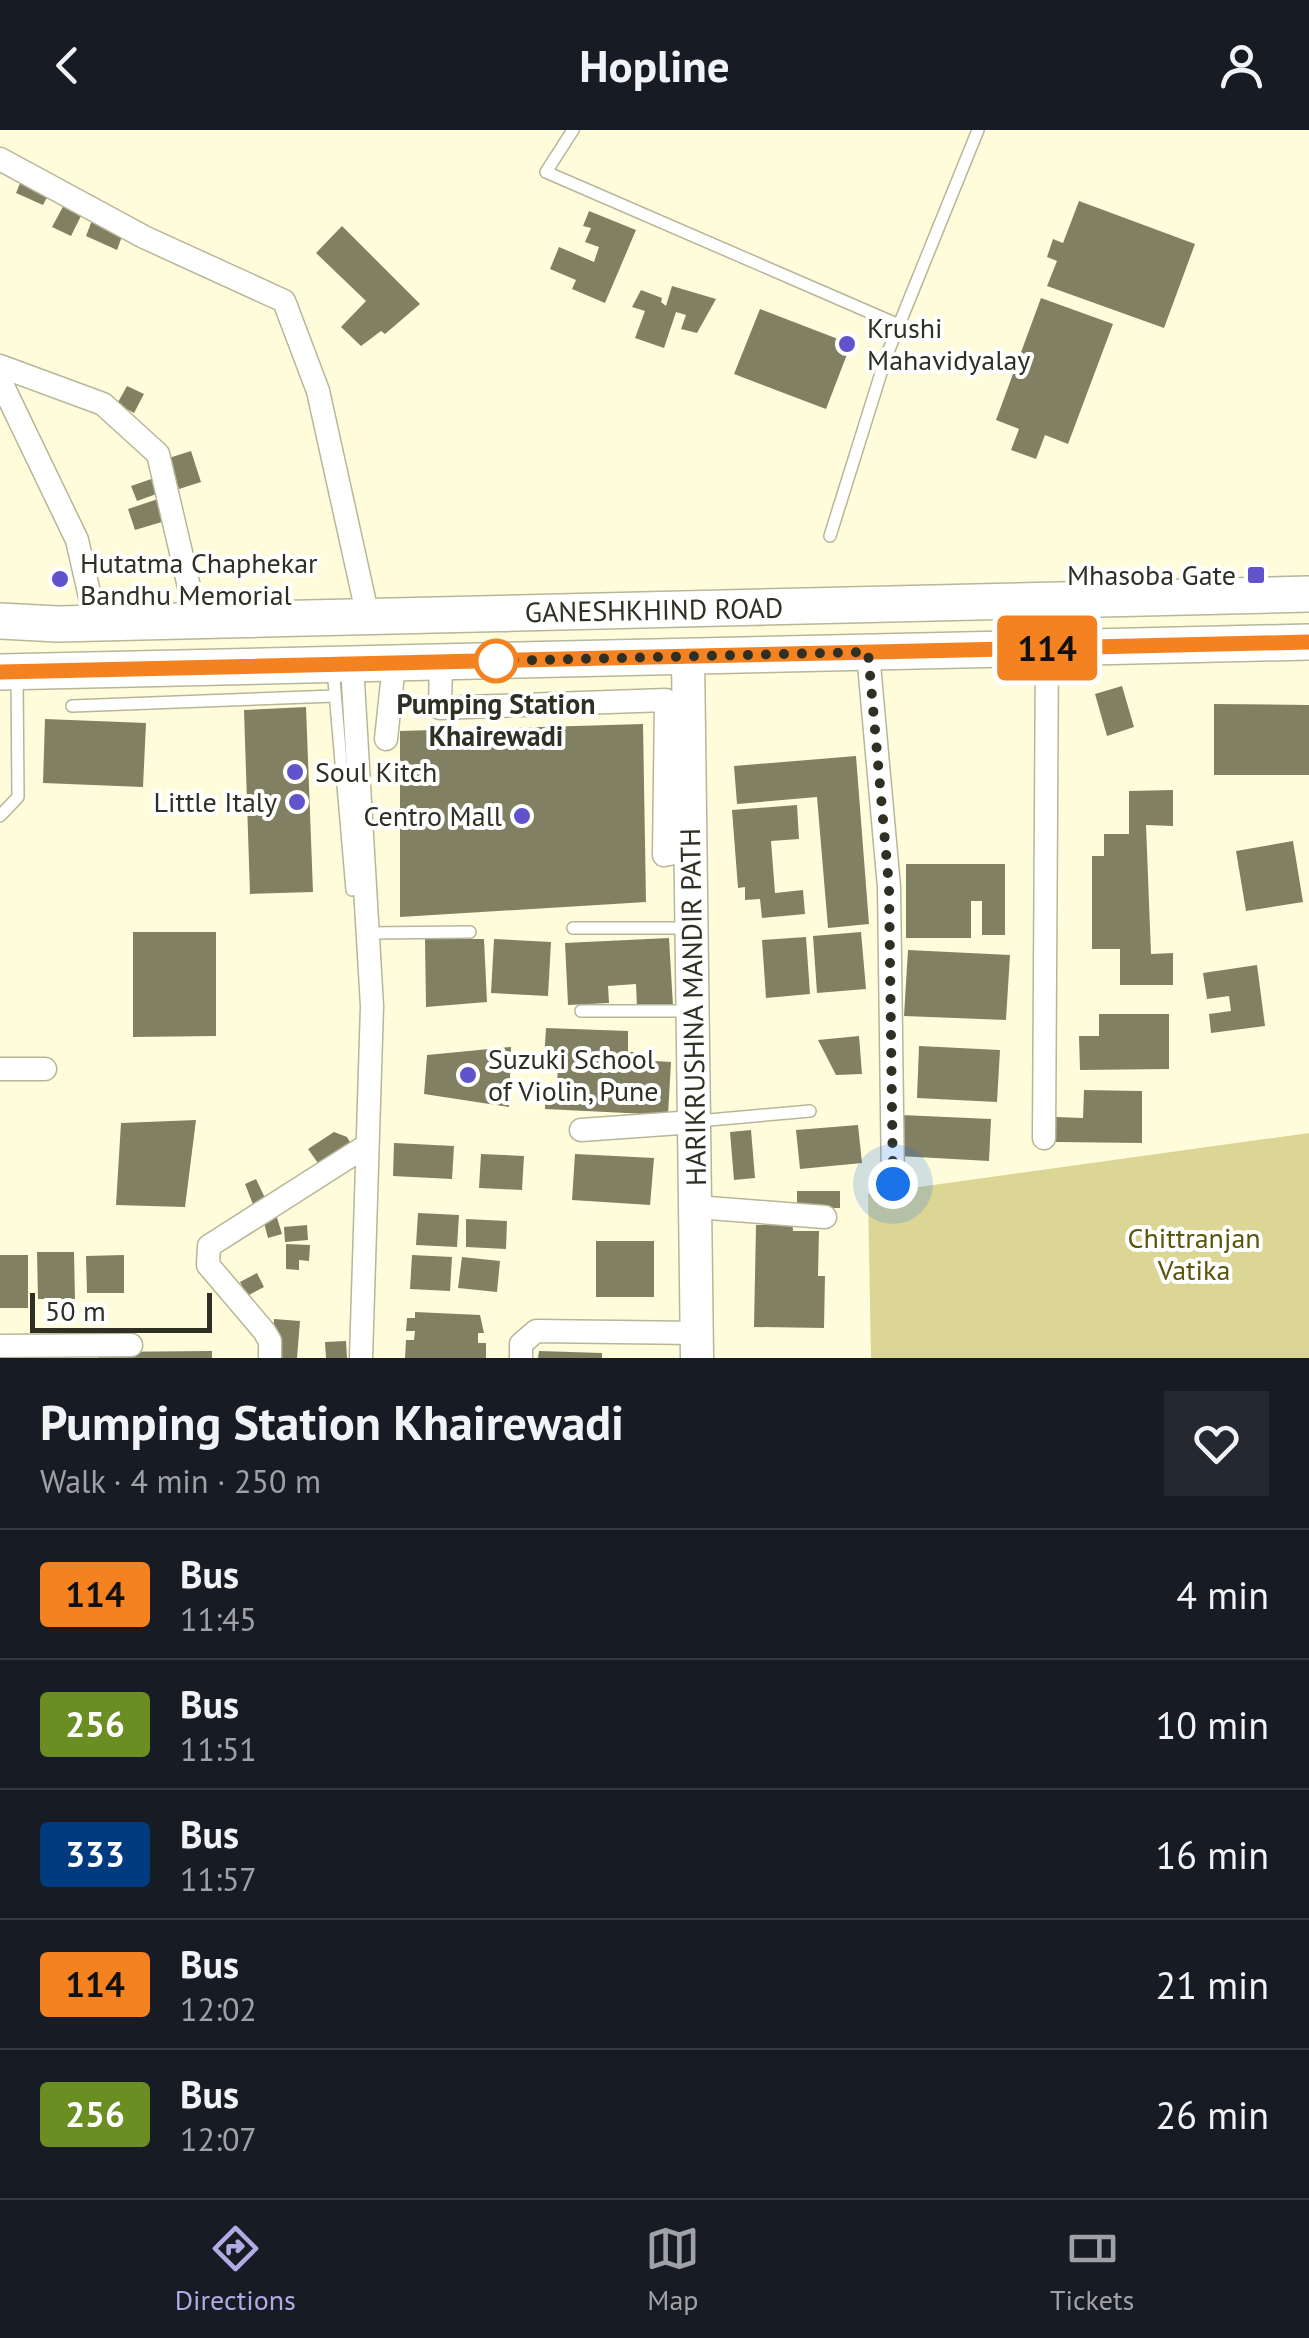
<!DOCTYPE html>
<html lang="en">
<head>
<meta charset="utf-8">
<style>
  body { margin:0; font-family:"PT Sans",sans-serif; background:#242831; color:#f1f3f6; height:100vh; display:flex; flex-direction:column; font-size:38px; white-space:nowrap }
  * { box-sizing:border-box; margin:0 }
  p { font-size:32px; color:#9ea1a6 }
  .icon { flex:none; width:55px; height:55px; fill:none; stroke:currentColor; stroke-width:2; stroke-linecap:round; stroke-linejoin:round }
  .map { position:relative; height:1228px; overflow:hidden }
  .panel { display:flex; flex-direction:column; background:#171b24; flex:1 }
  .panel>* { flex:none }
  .badge { padding:0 20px; border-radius:8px; font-size:35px; line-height:65px }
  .scale { position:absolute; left:30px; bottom:25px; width:182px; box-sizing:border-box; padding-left:10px; border:5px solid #302f23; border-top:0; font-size:28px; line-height:35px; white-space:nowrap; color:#302f23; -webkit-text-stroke:8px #fff; paint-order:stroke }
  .you { position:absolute; width:50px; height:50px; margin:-25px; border:8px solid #fff; border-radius:50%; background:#1a73e8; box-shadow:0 0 0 15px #1a73e833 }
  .map>.badge { position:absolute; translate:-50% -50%; box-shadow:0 0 0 5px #fff }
  .round { display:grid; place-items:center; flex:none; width:105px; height:105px; border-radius:0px; background:#242831 }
  .overview { display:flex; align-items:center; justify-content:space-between; height:170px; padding:0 40px }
  h1 { font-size:48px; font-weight:800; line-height:75px }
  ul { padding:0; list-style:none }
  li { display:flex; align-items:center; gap:30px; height:130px; padding:0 40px; border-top:2px solid #363941 }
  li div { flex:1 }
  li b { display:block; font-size:38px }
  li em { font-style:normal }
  li .badge { min-width:110px; font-weight:700; text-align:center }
  header { display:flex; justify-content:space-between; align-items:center; height:130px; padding:0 40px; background:#171b24; font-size:45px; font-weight:800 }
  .tabs { display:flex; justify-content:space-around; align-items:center; height:140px; border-top:2px solid #363941; background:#171b24; font-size:28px; color:#9ea1a6 }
  .tabs a { display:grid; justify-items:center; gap:5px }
  .tabs .on { color:#b0abe3 }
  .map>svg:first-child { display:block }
  .green { fill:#dbd596 }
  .building { fill:#828063 }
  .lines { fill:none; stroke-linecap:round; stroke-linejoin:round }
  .lane-casing { stroke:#b8b698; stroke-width:14 }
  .street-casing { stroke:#b8b698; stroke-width:25 }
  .secondary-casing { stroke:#b8b698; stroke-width:35 }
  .primary-casing { stroke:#b8b698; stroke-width:38 }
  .lane { stroke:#fff; stroke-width:11 }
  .street { stroke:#fff; stroke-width:22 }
  .secondary { stroke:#fff; stroke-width:32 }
  .primary { stroke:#fff; stroke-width:35 }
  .line-casing { stroke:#fff; stroke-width:22 }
  .line { stroke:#f58220; stroke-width:15 }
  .walk { stroke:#302f23; stroke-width:10; stroke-dasharray:0 18 }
  .poi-dot { fill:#6053cb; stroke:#fff; stroke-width:4 }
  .stop-dot { fill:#fff; stroke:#f58220; stroke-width:5 }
  .labels { text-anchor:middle; stroke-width:8; stroke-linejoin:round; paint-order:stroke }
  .poi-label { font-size:28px; fill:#302f23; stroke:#fff; text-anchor:start }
  .street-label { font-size:28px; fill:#302f23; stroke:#fff }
  .stop-label { font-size:28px; font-weight:bold; fill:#302f23; stroke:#fff }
  .park-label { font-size:28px; fill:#5b540a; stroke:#fff }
</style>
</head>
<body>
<header><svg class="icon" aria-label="back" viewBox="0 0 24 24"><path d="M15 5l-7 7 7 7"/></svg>Hopline<svg class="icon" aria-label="person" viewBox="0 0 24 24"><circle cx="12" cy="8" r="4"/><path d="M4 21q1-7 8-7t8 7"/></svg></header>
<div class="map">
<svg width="1309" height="1228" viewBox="0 0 1309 1228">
  <rect width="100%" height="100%" fill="#fffcdc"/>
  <path class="green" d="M1309,1003v225h-438l-3,-164z"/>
  <path class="building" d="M23,46l27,15 -7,14 -27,-12z
    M66,71l18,9 -13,26 -19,-9z
    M1079,71l116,43 -31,84 -117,-42 10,-25 -10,-4 6,-18 10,4z
    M589,81l47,19 -31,73 -33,-14 4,-9 -26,-11 9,-22 35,15 5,-15 -14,-5 6,-14 -8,-2z
    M94,85l30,16 -7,19 -31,-14z
    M342,96l78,78 -35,30 -4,-3 -20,15 -20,-19 25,-26 -50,-48z
    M672,156l44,13 -19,34 -16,-4 5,-14 -10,-3 -12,36 -29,-10 10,-27 -13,-4 9,-17 21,8 -1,4 5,4z
    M1041,168l72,26 -45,120 -23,-9 -9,24 -25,-9 8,-21 -23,-9z
    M760,179l91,35 -25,65 -92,-35z
    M127,256l17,8 -10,19 -17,-9z
    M191,321l10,31 -22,7 -10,-31z
    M157,347l5,15 -25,9 -6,-15z
    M158,369l7,22 -30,9 -7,-21z
    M1122,556l12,41 -27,9 -12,-42z
    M1214,574l95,1v70h-95z
    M306,577l7,185 -63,2 -6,-184z
    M45,589l101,4 -3,64 -100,-4z
    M643,594l3,178 -246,15v-186z
    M856,626l13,168 -41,4 -11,-131 -80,7 -3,-38z
    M1173,660v36l-27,-1 5,129 22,-1v32h-53v-36h-28v-93h12v-22h25v-43z
    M797,675l2,34 -28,2 4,52 28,-3 2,24 -43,4 -2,-19 -15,1v-13l-7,1 -6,-78z
    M1293,711l10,61 -57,9 -10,-60z
    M906,734h99v71h-23v-34h-11v37h-65z
    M133,802h83v104l-83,1z
    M861,802l5,57 -49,4 -4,-57z
    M806,807l4,57 -44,4 -4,-58z
    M669,808l4,68 -36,2 -1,-24 -28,2 1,17 -41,2 -3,-62z
    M425,809h59l3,63 -61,5z
    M494,809l57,3 -3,54 -57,-3z
    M908,820l102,5 -4,65 -102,-4z
    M1257,835l8,61 -54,7 -2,-19 22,-3 -2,-15 -22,3 -4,-26z
    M1099,884h70v55l-89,1 -1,-34h20z
    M546,898l82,3v21h11v8l32,2 -3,53 -123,-6 1,-23 11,1 1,-26 -14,-1z
    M859,906l3,38 -26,1 -18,-35z
    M919,916l81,4 -3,52 -80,-4z
    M511,917l-2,60 -85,-13 3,-39z
    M1084,960l58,1v52l-86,-1v-25l27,1z
    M901,985l90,4 -2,42 -90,-5z
    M196,990l-11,87 -69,-2 5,-82z
    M858,995l4,38 -62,6 -4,-39z
    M751,1000l4,48 -21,2 -4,-48z
    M334,1002l13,5 7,12 -34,17 -12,-17z
    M394,1013l60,3 -2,33 -59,-3z
    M481,1024l43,2 -2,34 -43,-2z
    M575,1024l79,4 -4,47 -78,-5z
    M256,1049l10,21 -12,7 -9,-23z
    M797,1061h43v17h-43z
    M275,1081l7,23 -14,4 -6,-23z
    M418,1083l41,2 -2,32 -41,-2z
    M466,1089l41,2 -1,28 -40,-2z
    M777,1089h15l1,12h26l-1,45h7l-1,52 -70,-1 2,-102h21z
    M307,1095l1,15 -23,2 -1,-15z
    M596,1111h58v56h-58z
    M286,1114l24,1 -1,16 -10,-1v10l-13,-1z
    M37,1122h37l1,47h-37z
    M0,1125h28v53h-28z
    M124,1125v38h-37l-1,-37z
    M412,1125l40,2 -2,34 -40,-2z
    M462,1127l38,4 -3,31 -39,-4z
    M257,1143l7,14 -17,9 -7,-14z
    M415,1182l65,3 4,18h-6v10h8v15h-81l1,-18h8l1,-9h-9l1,-13h8z
    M274,1189l26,2 -3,37h-17l-7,-18z
    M346,1211l1,17h-21l-1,-16z
    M212,1221v7h-114v-6z
    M539,1221l63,2v5h-64z"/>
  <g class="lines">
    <defs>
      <path id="lane" d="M573,0l-27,42 353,153
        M830,406l56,-179 92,-227
        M333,539l19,221
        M72,576l263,-10
        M0,686l18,-19 -1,-121
        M573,798h116
        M368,803l102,-1
        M581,881h106
        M698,991l112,-10"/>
      <path id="street" d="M0,29l144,78 140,64 34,90 50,226
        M0,236l103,38 55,50 39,167
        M0,250l77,160 19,83
        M868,523l21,234 4,297
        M441,533l-1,45 226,-8 -2,155 26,-5
        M352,535l20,341 -11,352
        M386,609l8,-75
        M0,939h45
        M581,1000l113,-8
        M1044,1008l3,-490
        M696,1077l129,10
        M0,1216l131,-1
        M270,1228v-17l-6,-10 -56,-66 1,-19 157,-100
        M521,1228v-14l15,-13 161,2"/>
      <path id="secondary" d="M688,527l9,701"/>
      <path id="primary" d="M0,491l58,3 1251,-30
        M0,542l1309,-30"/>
    </defs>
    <use href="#lane" class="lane-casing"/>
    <use href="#street" class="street-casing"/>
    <use href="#secondary" class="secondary-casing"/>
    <use href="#primary" class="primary-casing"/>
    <use href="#lane" class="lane"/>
    <use href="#street" class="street"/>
    <use href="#secondary" class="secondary"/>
    <use href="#primary" class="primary"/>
  </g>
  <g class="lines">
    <defs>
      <path id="line" d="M0,542l1309,-30"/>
    </defs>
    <use href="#line" class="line-casing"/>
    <use href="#line" class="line"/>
    <path class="walk" d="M496,531l372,-9 21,234 4,298"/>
  </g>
  <g class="poi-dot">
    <circle cx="847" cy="214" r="10"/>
    <rect x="1246" y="435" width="20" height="20" rx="5"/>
    <circle cx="60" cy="449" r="10"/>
    <circle cx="295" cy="642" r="10"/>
    <circle cx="297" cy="672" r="10"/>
    <circle cx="522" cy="686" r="10"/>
    <circle cx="468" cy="945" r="10"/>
  </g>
  <circle class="stop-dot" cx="496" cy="531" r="20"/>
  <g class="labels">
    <g class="poi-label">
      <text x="867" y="208">Krushi<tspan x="867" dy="32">Mahavidyalay</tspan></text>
      <text x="80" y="443">Hutatma Chaphekar<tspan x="80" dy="32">Bandhu Memorial</tspan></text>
      <text x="1236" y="455" text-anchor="end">Mhasoba Gate</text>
      <text x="315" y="652">Soul Kitch</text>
      <text x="277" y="682" text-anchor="end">Little Italy</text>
      <text x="502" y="696" text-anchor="end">Centro Mall</text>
      <text x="488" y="939">Suzuki School<tspan x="488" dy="32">of Violin, Pune</tspan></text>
    </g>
    <g class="street-label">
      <text transform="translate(654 480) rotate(-1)" y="10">GANESHKHIND ROAD</text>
      <text transform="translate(693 877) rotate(-91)" y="10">HARIKRUSHNA MANDIR PATH</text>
    </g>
    <g class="stop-label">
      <text x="496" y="584">Pumping Station<tspan x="496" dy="32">Khairewadi</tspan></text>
    </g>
    <g class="park-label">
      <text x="1194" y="1118">Chittranjan<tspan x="1194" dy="32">Vatika</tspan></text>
    </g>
  </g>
</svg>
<div class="scale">50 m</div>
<div class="you" style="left:893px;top:1054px"></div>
<b class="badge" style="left:1047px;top:518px;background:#f58220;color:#111">114</b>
</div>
<section class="panel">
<div class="overview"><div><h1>Pumping Station Khairewadi</h1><p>Walk · 4 min · 250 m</p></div><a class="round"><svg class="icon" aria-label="heart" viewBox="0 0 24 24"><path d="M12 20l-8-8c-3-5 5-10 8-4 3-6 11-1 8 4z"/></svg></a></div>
<ul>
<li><span class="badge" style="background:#f58220;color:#111">114</span><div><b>Bus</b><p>11:45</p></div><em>4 min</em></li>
<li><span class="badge" style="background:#6b8e23;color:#fff">256</span><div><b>Bus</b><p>11:51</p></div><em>10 min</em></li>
<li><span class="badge" style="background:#003b80;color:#fff">333</span><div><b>Bus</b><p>11:57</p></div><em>16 min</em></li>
<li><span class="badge" style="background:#f58220;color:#111">114</span><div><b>Bus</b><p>12:02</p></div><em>21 min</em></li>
<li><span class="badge" style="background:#6b8e23;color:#fff">256</span><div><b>Bus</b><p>12:07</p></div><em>26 min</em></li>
</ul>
</section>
<nav class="tabs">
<a class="on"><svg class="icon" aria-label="directions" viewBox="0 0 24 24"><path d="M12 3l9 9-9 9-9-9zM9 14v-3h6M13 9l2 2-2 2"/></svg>Directions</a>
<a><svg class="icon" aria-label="map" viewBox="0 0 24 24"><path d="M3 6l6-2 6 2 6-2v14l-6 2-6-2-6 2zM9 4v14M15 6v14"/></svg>Map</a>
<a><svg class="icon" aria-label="tickets" viewBox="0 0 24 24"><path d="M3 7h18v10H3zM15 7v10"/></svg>Tickets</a>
</nav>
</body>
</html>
